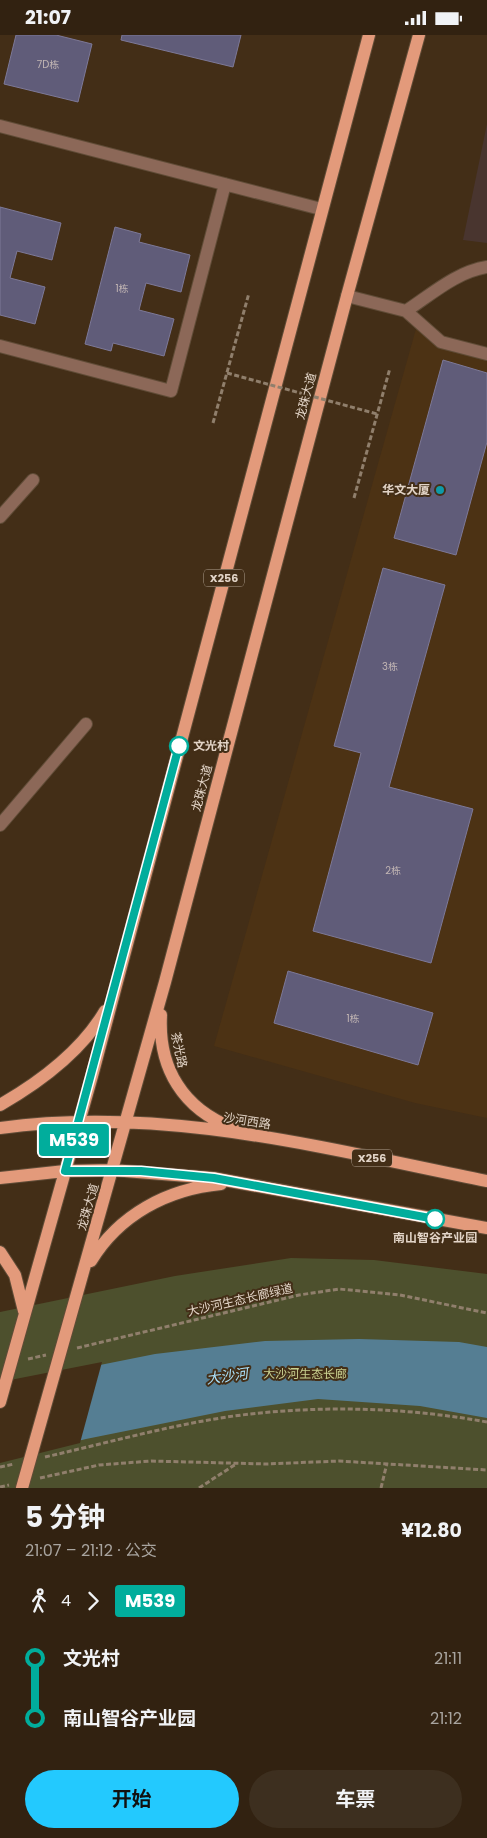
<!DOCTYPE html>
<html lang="zh">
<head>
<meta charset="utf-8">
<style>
  body { margin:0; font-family:Poppins,"Noto Sans SC",sans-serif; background:#3d2f1f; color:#f1f3f6; height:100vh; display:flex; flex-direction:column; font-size:19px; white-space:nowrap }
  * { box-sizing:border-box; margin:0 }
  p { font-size:16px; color:#a8a49f }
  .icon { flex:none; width:28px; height:28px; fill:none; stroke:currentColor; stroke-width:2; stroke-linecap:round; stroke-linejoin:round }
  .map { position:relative; height:1453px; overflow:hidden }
  .sheet { display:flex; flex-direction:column; background:#322211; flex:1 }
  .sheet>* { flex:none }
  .badge { padding:0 10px; border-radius:4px; font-size:18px; line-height:32px }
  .map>.badge { position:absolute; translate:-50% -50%; box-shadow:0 0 0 2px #fff }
  .legs { display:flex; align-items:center; gap:8px; height:55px; padding:0 25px; font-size:16px }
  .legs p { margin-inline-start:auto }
  .overview { display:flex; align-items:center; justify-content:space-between; height:85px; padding:0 25px }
  h1 { font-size:28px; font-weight:700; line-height:38px }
  .button { display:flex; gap:10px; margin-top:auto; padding:10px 25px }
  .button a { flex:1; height:58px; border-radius:30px; background:#23c9fe; color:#111; font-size:20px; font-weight:700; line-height:58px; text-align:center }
  .button a+a { background:#3d2f1f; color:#f1f3f6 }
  ul { padding:0 25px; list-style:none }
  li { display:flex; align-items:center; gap:18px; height:60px; font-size:19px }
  li i { display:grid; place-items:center; width:8px; height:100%; margin:0 6px; background:currentColor }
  li i::after { content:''; width:12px; height:12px; margin:-6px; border:4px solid; border-radius:50%; background:#322211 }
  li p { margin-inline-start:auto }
  li:first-child i { background:linear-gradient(#0000 50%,currentColor 0) }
  li:last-child i { background:linear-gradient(currentColor 50%,#0000 0) }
  .status { display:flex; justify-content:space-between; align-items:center; height:35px; padding:0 25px; background:#322211; direction:ltr }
  .status svg { height:14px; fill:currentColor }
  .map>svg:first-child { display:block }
  .built { fill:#4c3214 }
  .industrial { fill:#49352f }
  .green { fill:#4d502d }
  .water { fill:#557e93 }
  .pier { fill:#432e17 }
  .building { fill:#605c79; stroke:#7d7998 }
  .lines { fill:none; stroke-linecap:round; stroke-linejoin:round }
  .minor-casing { stroke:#604c37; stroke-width:14 }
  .major-casing { stroke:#604c37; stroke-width:14 }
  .path { stroke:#907f6c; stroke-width:3; stroke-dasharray:5 2.5; stroke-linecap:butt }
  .minor { stroke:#8c6858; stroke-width:12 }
  .major { stroke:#e39a7b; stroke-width:12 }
  .path-bridge { stroke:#907f6c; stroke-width:3; stroke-dasharray:5 2.5; stroke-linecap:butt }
  .line-1-casing { stroke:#fff; stroke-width:11 }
  .line-1 { stroke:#01ad9c; stroke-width:8 }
  .culture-dot { fill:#0f9aa8; stroke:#432e17; stroke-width:2 }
  .stop-1-dot { fill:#fff; stroke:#01ad9c; stroke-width:2.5 }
  .labels { text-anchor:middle; stroke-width:4; stroke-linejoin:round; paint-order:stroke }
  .number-label { font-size:10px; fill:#c2b6b4 }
  .shield { fill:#432e17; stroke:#b2a292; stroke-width:1 }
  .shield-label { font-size:11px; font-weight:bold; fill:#e2d4c7 }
  .street-label { font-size:12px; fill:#e2d4c7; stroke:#432e17 }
  .poi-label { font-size:12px; font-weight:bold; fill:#e2d4c7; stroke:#432e17; text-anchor:end }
  .stop-label { font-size:12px; font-weight:bold; fill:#e2d4c7; stroke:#432e17; text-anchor:start }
  .park-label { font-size:12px; fill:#cad190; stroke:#432e17 }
  .water-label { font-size:14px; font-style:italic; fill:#aae2fd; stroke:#432e17 }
</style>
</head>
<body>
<div class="status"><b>21:07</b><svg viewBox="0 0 49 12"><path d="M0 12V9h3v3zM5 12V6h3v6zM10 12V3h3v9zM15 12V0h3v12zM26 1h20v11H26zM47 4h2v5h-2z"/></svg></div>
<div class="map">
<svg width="487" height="1453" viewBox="0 0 487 1453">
  <rect width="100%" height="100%" fill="#432e17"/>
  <path class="built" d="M416,294l71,20v769l-72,-15 -201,-57z"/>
  <path class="industrial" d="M487,89v119l-24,-3z"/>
  <path class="green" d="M291,1223l83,2 113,14v214h-487v-176l175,-36z"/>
  <path class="water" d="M359,1304l100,3 28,5v71l-67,-12 -102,-7 -93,12 -139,28 -86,21v-75l155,-31 110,-13z"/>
  <path class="pier" d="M102,1327l-22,81 -80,20v-81z"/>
  <path class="building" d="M16,0h40l36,9 -14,58 -74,-18z
    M122,0h119l-8,32 -112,-27z
    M0,172l61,16 -9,37 -35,-9 -7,27 35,9 -10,37 -35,-9z
    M115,192l26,7 -2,8 51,13 -9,37 -35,-9 -7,27 35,9 -10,37 -51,-13 -2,8 -26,-7z
    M443,325l44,13v69l-31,113 -62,-17z
    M383,533l62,17 -56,202 84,22 -42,154 -118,-32 48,-178 -27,-7z
    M288,936l145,42 -15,52 -144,-42z"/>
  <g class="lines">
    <defs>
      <path id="minor" d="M0,91l321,83
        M347,261l59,15 35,31 46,12
        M406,276c26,-17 50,-39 81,-44
        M0,311l171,45 54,-207
        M0,482l33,-37
        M0,790l86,-101"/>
      <path id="major" d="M161,980c-3,53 22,94 72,113
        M0,1070c40,-23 81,-53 105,-94
        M0,1093c164,-23 327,21 487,53
        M0,1143l65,-7 47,-1 101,8 274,50
        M0,1217l15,23 9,36
        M91,1226c28,-46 76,-72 130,-77
        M0,1367l92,-326 277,-1041
        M22,1453l143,-506 182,-686 72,-261"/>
    </defs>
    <use href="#minor" class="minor-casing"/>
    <use href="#major" class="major-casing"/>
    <path class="path" d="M213,388l36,-130
      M354,463l36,-130
      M77,1313l222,-53 40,-6 61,6 87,18
      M28,1324l18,-4
      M45,1422c62,-14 125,-32 189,-41 84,-11 170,-9 253,6
      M0,1432l14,-3
      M40,1443l59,-13 52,-4 115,3 73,-3 148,9
      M0,1452l9,-2
      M199,1453l37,-24
      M381,1453l6,-25"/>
    <use href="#minor" class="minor"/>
    <use href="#major" class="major"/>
    <path class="path-bridge" d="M227,338l150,41"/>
  </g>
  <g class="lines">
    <defs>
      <path id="line-1" d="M179,711l-114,425h76l73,7 221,41"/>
    </defs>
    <use href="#line-1" class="line-1-casing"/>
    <use href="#line-1" class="line-1"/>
  </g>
  <circle class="culture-dot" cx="440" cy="455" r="5"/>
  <g class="stop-1-dot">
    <circle cx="179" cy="711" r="9"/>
    <circle cx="435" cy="1184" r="9"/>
  </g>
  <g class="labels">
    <g class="number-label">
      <text x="48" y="33">7D栋</text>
      <text x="122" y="257">1栋</text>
      <text x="390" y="635">3栋</text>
      <text x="393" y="839">2栋</text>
      <text x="353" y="987">1栋</text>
    </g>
    <g class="shield">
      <rect x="204" y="534.5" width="40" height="17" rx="4"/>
      <rect x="352" y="1114.5" width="40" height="17" rx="4"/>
    </g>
    <g class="shield-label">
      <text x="224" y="547">X256</text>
      <text x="372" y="1127">X256</text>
    </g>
    <g class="street-label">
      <text transform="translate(306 361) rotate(-75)" y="4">龙珠大道</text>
      <text transform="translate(202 753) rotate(-75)" y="4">龙珠大道</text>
      <text transform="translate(179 1015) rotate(78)" y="4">茶光路</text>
      <text transform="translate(247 1086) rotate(9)" y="4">沙河西路</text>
      <text transform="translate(88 1172) rotate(-74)" y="4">龙珠大道</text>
      <text transform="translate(240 1265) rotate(-13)" y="4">大沙河生态长廊绿道</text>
    </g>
    <g class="poi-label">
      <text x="430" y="459">华文大厦</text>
    </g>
    <g class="stop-label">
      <text x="193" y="715">文光村</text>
      <text x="435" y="1207" text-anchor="middle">南山智谷产业园</text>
    </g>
    <g class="park-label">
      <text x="305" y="1343">大沙河生态长廊</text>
    </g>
    <g class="water-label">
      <text transform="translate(227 1341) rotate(-8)" y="5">大沙河</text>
    </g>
  </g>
</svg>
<b class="badge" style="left:74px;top:1105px;background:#01ad9c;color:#fff">M539</b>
</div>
<section class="sheet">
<div class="overview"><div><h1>5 分钟</h1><p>21:07 – 21:12 · 公交</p></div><b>¥12.80</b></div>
<div class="legs"><svg class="icon" aria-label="walk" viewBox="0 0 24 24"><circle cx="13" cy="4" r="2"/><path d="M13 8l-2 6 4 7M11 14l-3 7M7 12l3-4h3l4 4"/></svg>4<svg class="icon" aria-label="forward" viewBox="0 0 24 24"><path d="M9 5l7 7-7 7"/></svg><b class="badge" style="background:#01ad9c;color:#fff">M539</b></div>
<ul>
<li><i style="color:#01ad9c"></i><b>文光村</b><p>21:11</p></li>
<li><i style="color:#01ad9c"></i><b>南山智谷产业园</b><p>21:12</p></li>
</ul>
<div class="button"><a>开始</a><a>车票</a></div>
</section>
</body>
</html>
